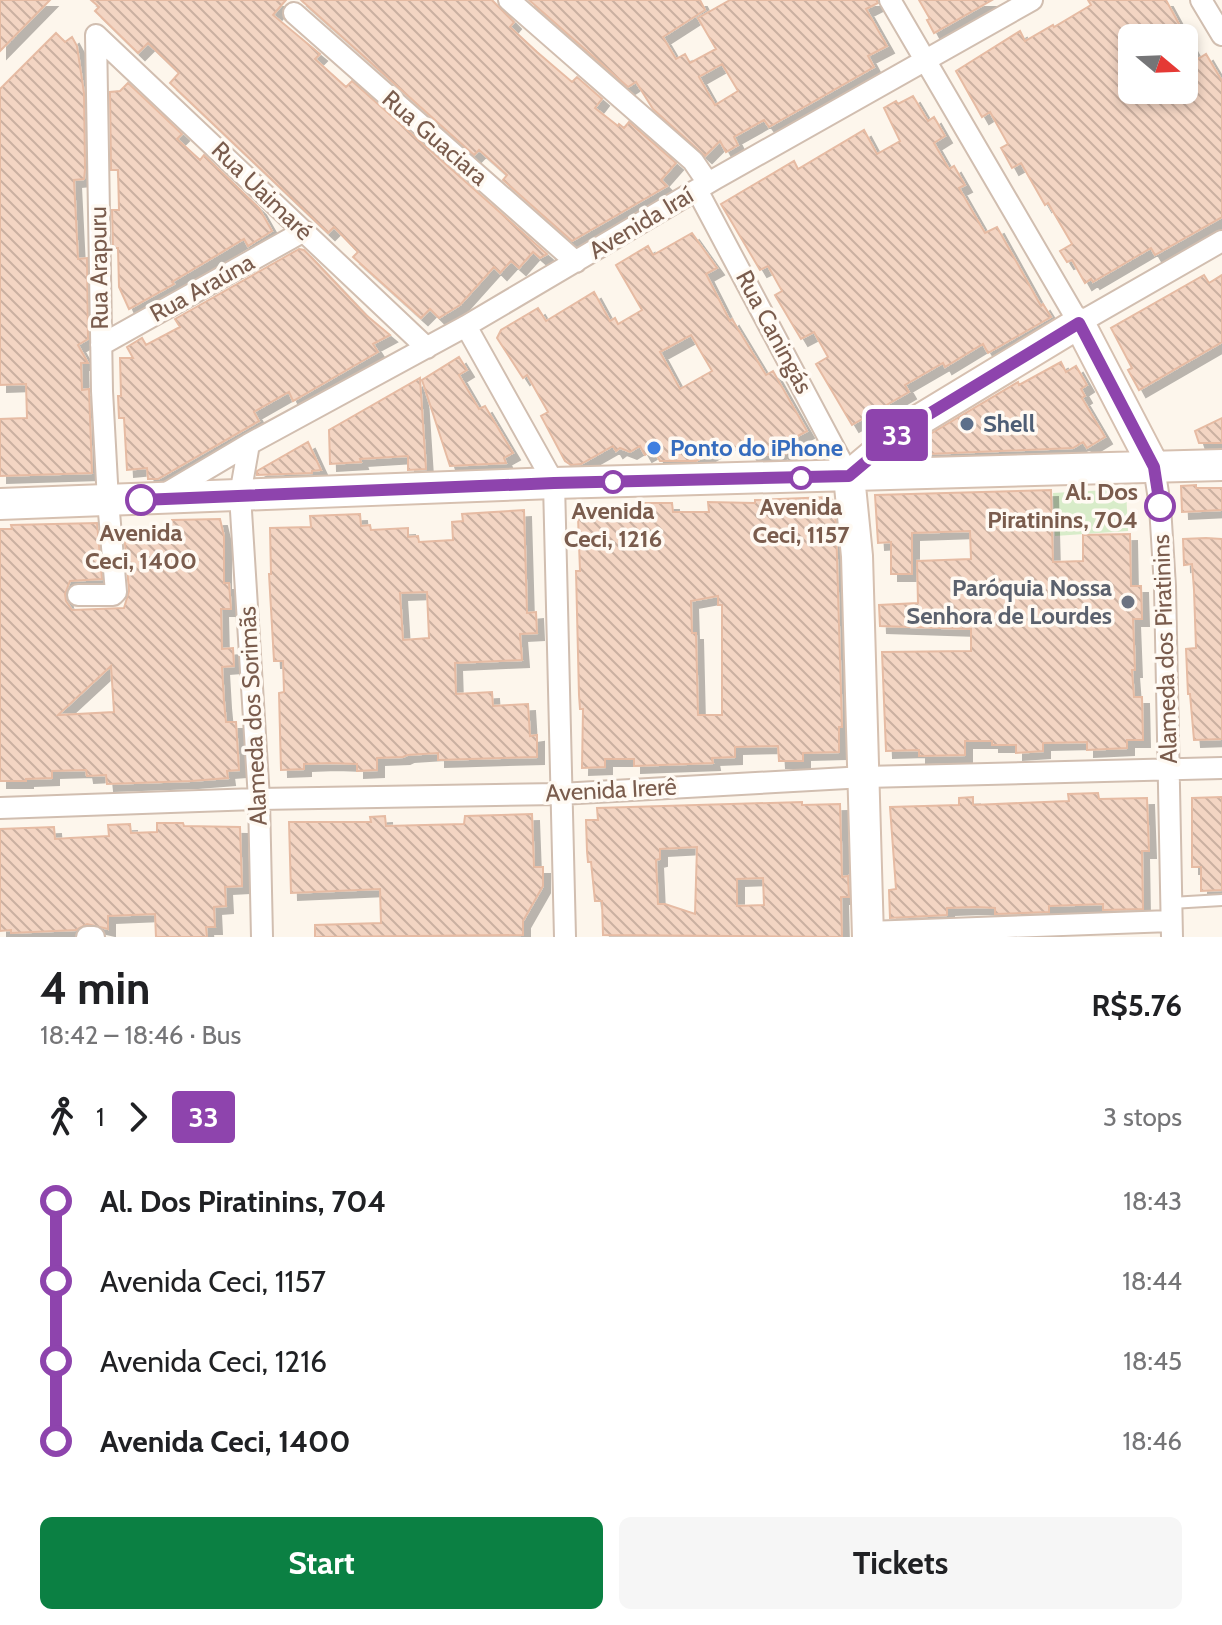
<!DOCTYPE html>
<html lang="en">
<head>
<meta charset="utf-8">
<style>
  body { margin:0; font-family:Cabin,sans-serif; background:#f6f6f6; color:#202124; height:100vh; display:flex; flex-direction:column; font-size:30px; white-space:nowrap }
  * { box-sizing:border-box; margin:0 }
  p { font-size:26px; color:#757577 }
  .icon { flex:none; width:44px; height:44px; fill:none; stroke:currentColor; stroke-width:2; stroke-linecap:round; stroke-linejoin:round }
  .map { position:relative; height:937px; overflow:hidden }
  .sheet { display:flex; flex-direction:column; background:#fff; flex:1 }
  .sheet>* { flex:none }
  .badge { padding:0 16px; border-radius:6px; font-size:28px; line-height:52px }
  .needle { width:52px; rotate:109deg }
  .tools { position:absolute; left:1118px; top:24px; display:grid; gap:16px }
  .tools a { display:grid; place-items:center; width:80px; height:80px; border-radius:12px; background:#fff; box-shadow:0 4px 12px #0003; font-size:40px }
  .map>.badge { position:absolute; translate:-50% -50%; box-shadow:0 0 0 4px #fff }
  .legs { display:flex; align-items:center; gap:12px; height:88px; padding:0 40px; font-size:26px }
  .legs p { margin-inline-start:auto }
  .head { display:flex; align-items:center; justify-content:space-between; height:136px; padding:0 40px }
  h1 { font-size:44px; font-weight:700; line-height:60px }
  .primary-button { display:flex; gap:16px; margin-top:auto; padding:16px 40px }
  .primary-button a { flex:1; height:92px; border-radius:12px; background:#0b8043; color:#fff; font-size:32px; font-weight:700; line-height:92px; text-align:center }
  .primary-button a+a { background:#f6f6f6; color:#202124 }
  ul { padding:0 40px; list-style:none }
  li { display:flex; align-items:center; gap:28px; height:80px; font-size:30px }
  li i { display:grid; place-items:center; width:12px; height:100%; margin:0 10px; background:currentColor }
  li i::after { content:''; width:20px; height:20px; margin:-10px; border:6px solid; border-radius:50%; background:#fff }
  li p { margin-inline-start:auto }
  li:first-child i { background:linear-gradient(#0000 50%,currentColor 0) }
  li:last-child i { background:linear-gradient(currentColor 50%,#0000 0) }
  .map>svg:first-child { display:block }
  .pitch { fill:#d8ecc9 }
  .building { fill:url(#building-back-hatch); stroke:#e6bba3; stroke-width:2; fill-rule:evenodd; filter:url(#shadow) }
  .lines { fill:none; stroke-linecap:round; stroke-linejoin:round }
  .lane-casing { stroke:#d1beb0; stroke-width:14 }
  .street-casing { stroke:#d1beb0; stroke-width:24 }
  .secondary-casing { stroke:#d6c0b0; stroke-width:34 }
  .lane { stroke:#fff; stroke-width:10 }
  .street { stroke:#fff; stroke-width:20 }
  .secondary { stroke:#fff; stroke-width:30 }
  .line-1-casing { stroke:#fff; stroke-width:18 }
  .line-1 { stroke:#8e44ad; stroke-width:12 }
  .service-dot { fill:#5c6f8a; stroke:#fffaf3; stroke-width:3 }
  .shop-dot { fill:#3f7fe0; stroke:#fffaf3; stroke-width:3 }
  .stop-1-dot { fill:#fff; stroke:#8e44ad; stroke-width:4 }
  .worship-dot { fill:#6b7280; stroke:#fffaf3; stroke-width:3 }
  .labels { text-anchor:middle; stroke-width:7; stroke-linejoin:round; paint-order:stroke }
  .street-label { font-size:24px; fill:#7a5c4d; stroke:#fffaf3 }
  .service-label { font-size:24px; font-weight:bold; fill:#4e5e75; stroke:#fffaf3; text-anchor:start }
  .shop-label { font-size:24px; font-weight:bold; fill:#366cbe; stroke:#fffaf3; text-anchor:start }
  .stop-label { font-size:24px; font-weight:bold; fill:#7a5c4d; stroke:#fffaf3 }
  .worship-label { font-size:24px; font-weight:bold; fill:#5b616d; stroke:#fffaf3; text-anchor:end }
</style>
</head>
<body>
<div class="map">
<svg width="1222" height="937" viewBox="0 0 1222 937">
  <defs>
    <pattern id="building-back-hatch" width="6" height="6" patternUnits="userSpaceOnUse" patternTransform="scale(2)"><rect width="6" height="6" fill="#f3d5c3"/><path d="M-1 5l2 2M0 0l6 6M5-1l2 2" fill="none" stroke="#cab0a1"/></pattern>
    <filter id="shadow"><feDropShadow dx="7" dy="7" stdDeviation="0" flood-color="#0004"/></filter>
  </defs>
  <rect width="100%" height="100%" fill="#fdf6ec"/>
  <path class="pitch" d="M1126,489l2,42 -73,5 -2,-43z"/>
  <path class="building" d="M0,0h50l-50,51z
    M91,0h195l-13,15 47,39 -5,5 31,28 6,-6 195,173 -7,4 -7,-6 -14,16 -8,-7 -11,12 -6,-6 -34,38 -21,13 -9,-9 -9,9 -68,-61 5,-5 -24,-25 -6,6 -158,-150 9,-10 -31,-30 -10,10 -43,-42 4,-4z
    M301,0h191l22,22 -4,5 27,25 35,30 5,-5 25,22 -7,9 23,18 1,-2 5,4 5,-6 47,41 -15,17 6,6 -95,55 -69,-61 4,-5 -28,-25 -5,5z
    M529,0h171l5,10 -42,27 13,22 9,-5 5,9 26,-14 -18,-31 32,-18h147l1,3 -12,6 21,37 -19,10 6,11 -105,60 -5,-7 -30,17 4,8 -12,7 -6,-11 -15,15 -52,-47 -17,-27 -8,5zM722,64l16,27 -23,14 -16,-28z
    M919,0h73l-58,33 -7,-13 3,-1z
    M1088,0h78l32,59 8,-5 16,27v136l-67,38 -4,-7 -58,34 -2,-3 -6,4 -13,-23 -5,2 -7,-11 12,-7 -24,-41 -3,2 -24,-42 -9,5 -11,-20 7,-4 -18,-32 -8,5 -26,-46 64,-40 5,10 28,-16 1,2 37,-22zM1132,38h52v52h-52z
    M56,33l9,9 7,-5 5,9 7,47 1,77 -1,9 -10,1 4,79 9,-1 1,81 -10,6 10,18h-7l1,27 7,-1 3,84 -92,3v-57l27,-1 -1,-34 -26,1v-296z
    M128,83l54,51 -5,5 23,21 4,-5 55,53 13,23 -24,15 -4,-7 -72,43 2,2 -45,25 -10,-22 -1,-39h-5l-1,-38h7l-1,-40h-7l-1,-78 10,-1z
    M913,96l15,25 6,-4 11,19 -11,7 15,26 5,-3 11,19 -6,3 26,45 12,-6 44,79 2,-2 8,13 -63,36 -5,-9 -38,23 -2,-4 -38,22 4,7 -57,33 -36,-61 12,-7 -14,-25 -13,7 -26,-44 7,-4 -14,-25 -8,4 -39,-66 73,-43 4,8 66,-39 13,24 23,-13 -16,-33 12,-7 2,3z
    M692,233l25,35 -11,6 24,47 2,-2 34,56 7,-4 34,60 -11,6 4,9 -17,9 -2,-4 -6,3 -24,1 -6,-12 -11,6 -4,-7 -34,19h-36l-6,-11 -9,5 -5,-9 -10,6 -10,-4 -4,3 -3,-5 -32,18 -10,1 -6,-4 -24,-45 7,-4 -21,-37 -4,3 -26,-40 4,-8 37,-22 8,13 48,-29 16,29 5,-3 3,6 24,-14 -26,-45 32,-19 5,9zM691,335l21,36 -32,18 -20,-37z
    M299,249l5,1 7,7 55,58 24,20 -17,9 5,8 -85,49 -4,-9 -35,20 5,9 -101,58h-10l-1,-11 -20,2 -3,-52h-5l-1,-22h3l-1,-38h13l-6,-11 15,-9 4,7 34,-18 -5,-8z
    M1204,275l5,8 13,-8v67l-83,48 -11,-20 4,-2 -21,-40z
    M459,357l8,13 -8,5 20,34 6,-3 28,47 -9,5 2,5 -56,3 -28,-86z
    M1061,362l5,10 10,-6 11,19 -6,4 4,7 -3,2 23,39 -18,11 -4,-6 -10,6 -145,6 -8,-14 98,-58 1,3z
    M420,378l6,91 -18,1v-14l-48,3 1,3 -31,2 -1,-34z
    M1222,418v25h-23l-4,-12z
    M308,442l13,28 -9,1v2l-55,2v-4z
    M1196,485v3h26v22l-40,2 -1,-26z
    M1051,490l2,72 30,-1v-26l47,-1 1,52h10l1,33h-9l2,51h-3l2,27h8l1,43h-16v8l-40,2v-8l-44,1v8l-27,2v-8h-24v-4h-27v14l-46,1v-6l-33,1 -4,-99 89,-1v-22l-91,-3 -1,-21 39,-2 -1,-42 54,-2 -1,-28 -58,2v41h-21v-32l-13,1 -3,-48z
    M830,497l3,4 3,23 6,203h-3v25l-36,1v8h-24l-1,-15 -43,1v10l-23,1 1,5 -79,3v-7h-29v8l-23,1 1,-59h-3l-1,-14 -3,-124h4l-2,-54 61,-5v-9h33l1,9h36l-1,-10 47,1v-3zM718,596v9h4v110h-24l-2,-82h-4l-1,-32z
    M524,510l3,103 9,-1 1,21 -17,1 2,26 -67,3 1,31 36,-2 1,14 35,-2 2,32 7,-1v22l-99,3v-7l-31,2 -4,2 -26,1v12l-20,1v-7l-27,-1 -26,1v5l-23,1 -2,-77 5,-1 -1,-31h-9l-5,-87h2l-1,-46 41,-1 -1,-11 50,-2 1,12 9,-1 1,5 37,-2v9l10,-1 1,6 34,-2 -1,-18 11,-1 -1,-7zM427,592l2,46 -26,2 -3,-47z
    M220,519l4,17v47h5l2,26h-10l1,40 11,-1 1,18 -12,1 2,34 2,21h10l3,48 -12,1 1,7 -37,3 -84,3 -1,-9 -19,1 -1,-6 -34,1v7l-26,1v2h-26v-252h12l-1,-4 86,-2 5,56 -32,2 -5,13 1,7 6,9 52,-2 5,-17 -5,-58 48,-5v-8zM111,666l3,46 -56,3z
    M1206,538l16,1v200l-28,1 -4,-46h-2l-2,-45 10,-1 -2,-58 -2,-26 -8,1 -1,-26z
    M1098,793l1,6 48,-1 2,53h-7l1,58 -40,1v-6l-54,2v6l-54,2v-6l-19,-1 -29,1v7l-57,3 -1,-28 7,-1 -6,-82 69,-2v-7l14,-1v8l96,-4 -1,-7z
    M1222,797v93l-21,1v-24h-9v-69z
    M802,802v3l38,-1 2,73 6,-1 1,21h-8l1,40 -239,-2 -1,-34h-7l-4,-39h-3l-1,-11 -1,-31h12l-1,-12zM697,847l-2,67 -30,-10h-7l-2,-44 4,-1v-10zM763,878l1,27 -27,1v-27z
    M532,814l2,53h9v19l-20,35v14l-208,2v-12l66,-2 -1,-34 -89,4 -2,-71h82l-1,-5 15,-1 1,10 78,-2 1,-8z
    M157,823h26l1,3 56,1 2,59 -17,1 1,19 -12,1 1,20h-9l1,10h-51l-1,-23 -47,2v13l-21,-5 -11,6 -65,3v-3l-11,1v-102l54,-2 1,12 15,-1 39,-2 -1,-11 22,-1 1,9 26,-1z"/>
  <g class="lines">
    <defs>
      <path id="lane" d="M1171,903l51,-3"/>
      <path id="street" d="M509,0l184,161 15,22
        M890,0l189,323 143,-82
        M1201,0l21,35
        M294,13l282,249
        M697,190l152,286
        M466,326l88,157 11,454
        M101,345l203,-114
        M249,444l-9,51 19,304 3,138
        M1154,467l6,39 5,81 7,350
        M163,495l86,-51 217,-118 249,-147 317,-179
        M78,595h35l3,-3 -8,-91 -6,-110 -6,-356 331,313
        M0,808l259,-9 301,-5 305,-17 357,-9
        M868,932l303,-11
        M87,937h7"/>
      <path id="secondary" d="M849,476l8,80 11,381
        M849,476l57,-48 173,-105 75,144
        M0,504l554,-21 668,-18"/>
    </defs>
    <use href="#lane" class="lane-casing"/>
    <use href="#street" class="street-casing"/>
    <use href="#secondary" class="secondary-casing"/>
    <use href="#lane" class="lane"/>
    <use href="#street" class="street"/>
    <use href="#secondary" class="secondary"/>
  </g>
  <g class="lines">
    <defs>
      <path id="line-1" d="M141,500l413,-17 295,-7 57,-48 173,-105 75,144 6,39"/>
    </defs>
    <use href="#line-1" class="line-1-casing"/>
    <use href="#line-1" class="line-1"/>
  </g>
  <circle class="service-dot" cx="967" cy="424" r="8"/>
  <circle class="shop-dot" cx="654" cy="448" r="8"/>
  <g class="stop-1-dot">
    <circle cx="801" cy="478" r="10"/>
    <circle cx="613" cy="482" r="10"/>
    <circle cx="141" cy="500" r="14"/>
    <circle cx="1160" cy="506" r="14"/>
  </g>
  <circle class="worship-dot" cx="1128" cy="602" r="8"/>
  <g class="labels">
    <g class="street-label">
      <text transform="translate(435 138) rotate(41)" y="8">Rua Guaciara</text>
      <text transform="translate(262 191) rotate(44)" y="8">Rua Uaimaré</text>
      <text transform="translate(641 223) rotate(-31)" y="8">Avenida Iraí</text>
      <text transform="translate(99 268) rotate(-91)" y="8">Rua Arapuru</text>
      <text transform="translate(202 288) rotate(-29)" y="8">Rua Araúna</text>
      <text transform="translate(774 332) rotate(62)" y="8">Rua Caningás</text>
      <text transform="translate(1165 649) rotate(-92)" y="8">Alameda dos Piratinins</text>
      <text transform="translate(253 716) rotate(-93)" y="8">Alameda dos Sorimãs</text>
      <text transform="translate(611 790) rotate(-3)" y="8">Avenida Irerê</text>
    </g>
    <g class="service-label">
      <text x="983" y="432">Shell</text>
    </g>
    <g class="shop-label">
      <text x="670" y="456">Ponto do iPhone</text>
    </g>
    <g class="stop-label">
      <text x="1138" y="500" text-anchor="end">Al. Dos<tspan x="1138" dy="28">Piratinins, 704</tspan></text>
      <text x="801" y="515">Avenida<tspan x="801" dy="28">Ceci, 1157</tspan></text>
      <text x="613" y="519">Avenida<tspan x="613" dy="28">Ceci, 1216</tspan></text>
      <text x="141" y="541">Avenida<tspan x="141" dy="28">Ceci, 1400</tspan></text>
    </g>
    <g class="worship-label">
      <text x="1112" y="596">Paróquia Nossa<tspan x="1112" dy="28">Senhora de Lourdes</tspan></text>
    </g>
  </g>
</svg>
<div class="tools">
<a><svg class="needle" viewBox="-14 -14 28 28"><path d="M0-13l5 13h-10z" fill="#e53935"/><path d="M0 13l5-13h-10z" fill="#757577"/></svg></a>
</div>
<b class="badge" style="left:897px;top:435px;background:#8e44ad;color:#fff">33</b>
</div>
<section class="sheet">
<div class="head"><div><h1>4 min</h1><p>18:42 – 18:46 · Bus</p></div><b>R$5.76</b></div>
<div class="legs"><svg class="icon" aria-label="walk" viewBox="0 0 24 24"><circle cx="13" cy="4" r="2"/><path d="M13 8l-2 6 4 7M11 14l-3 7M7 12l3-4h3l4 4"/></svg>1<svg class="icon" aria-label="forward" viewBox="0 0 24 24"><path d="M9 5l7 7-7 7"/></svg><b class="badge" style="background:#8e44ad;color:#fff">33</b><p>3 stops</p></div>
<ul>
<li><i style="color:#8e44ad"></i><b>Al. Dos Piratinins, 704</b><p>18:43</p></li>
<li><i style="color:#8e44ad"></i><span>Avenida Ceci, 1157</span><p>18:44</p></li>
<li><i style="color:#8e44ad"></i><span>Avenida Ceci, 1216</span><p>18:45</p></li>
<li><i style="color:#8e44ad"></i><b>Avenida Ceci, 1400</b><p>18:46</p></li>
</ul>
<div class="primary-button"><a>Start</a><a>Tickets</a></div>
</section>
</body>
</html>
